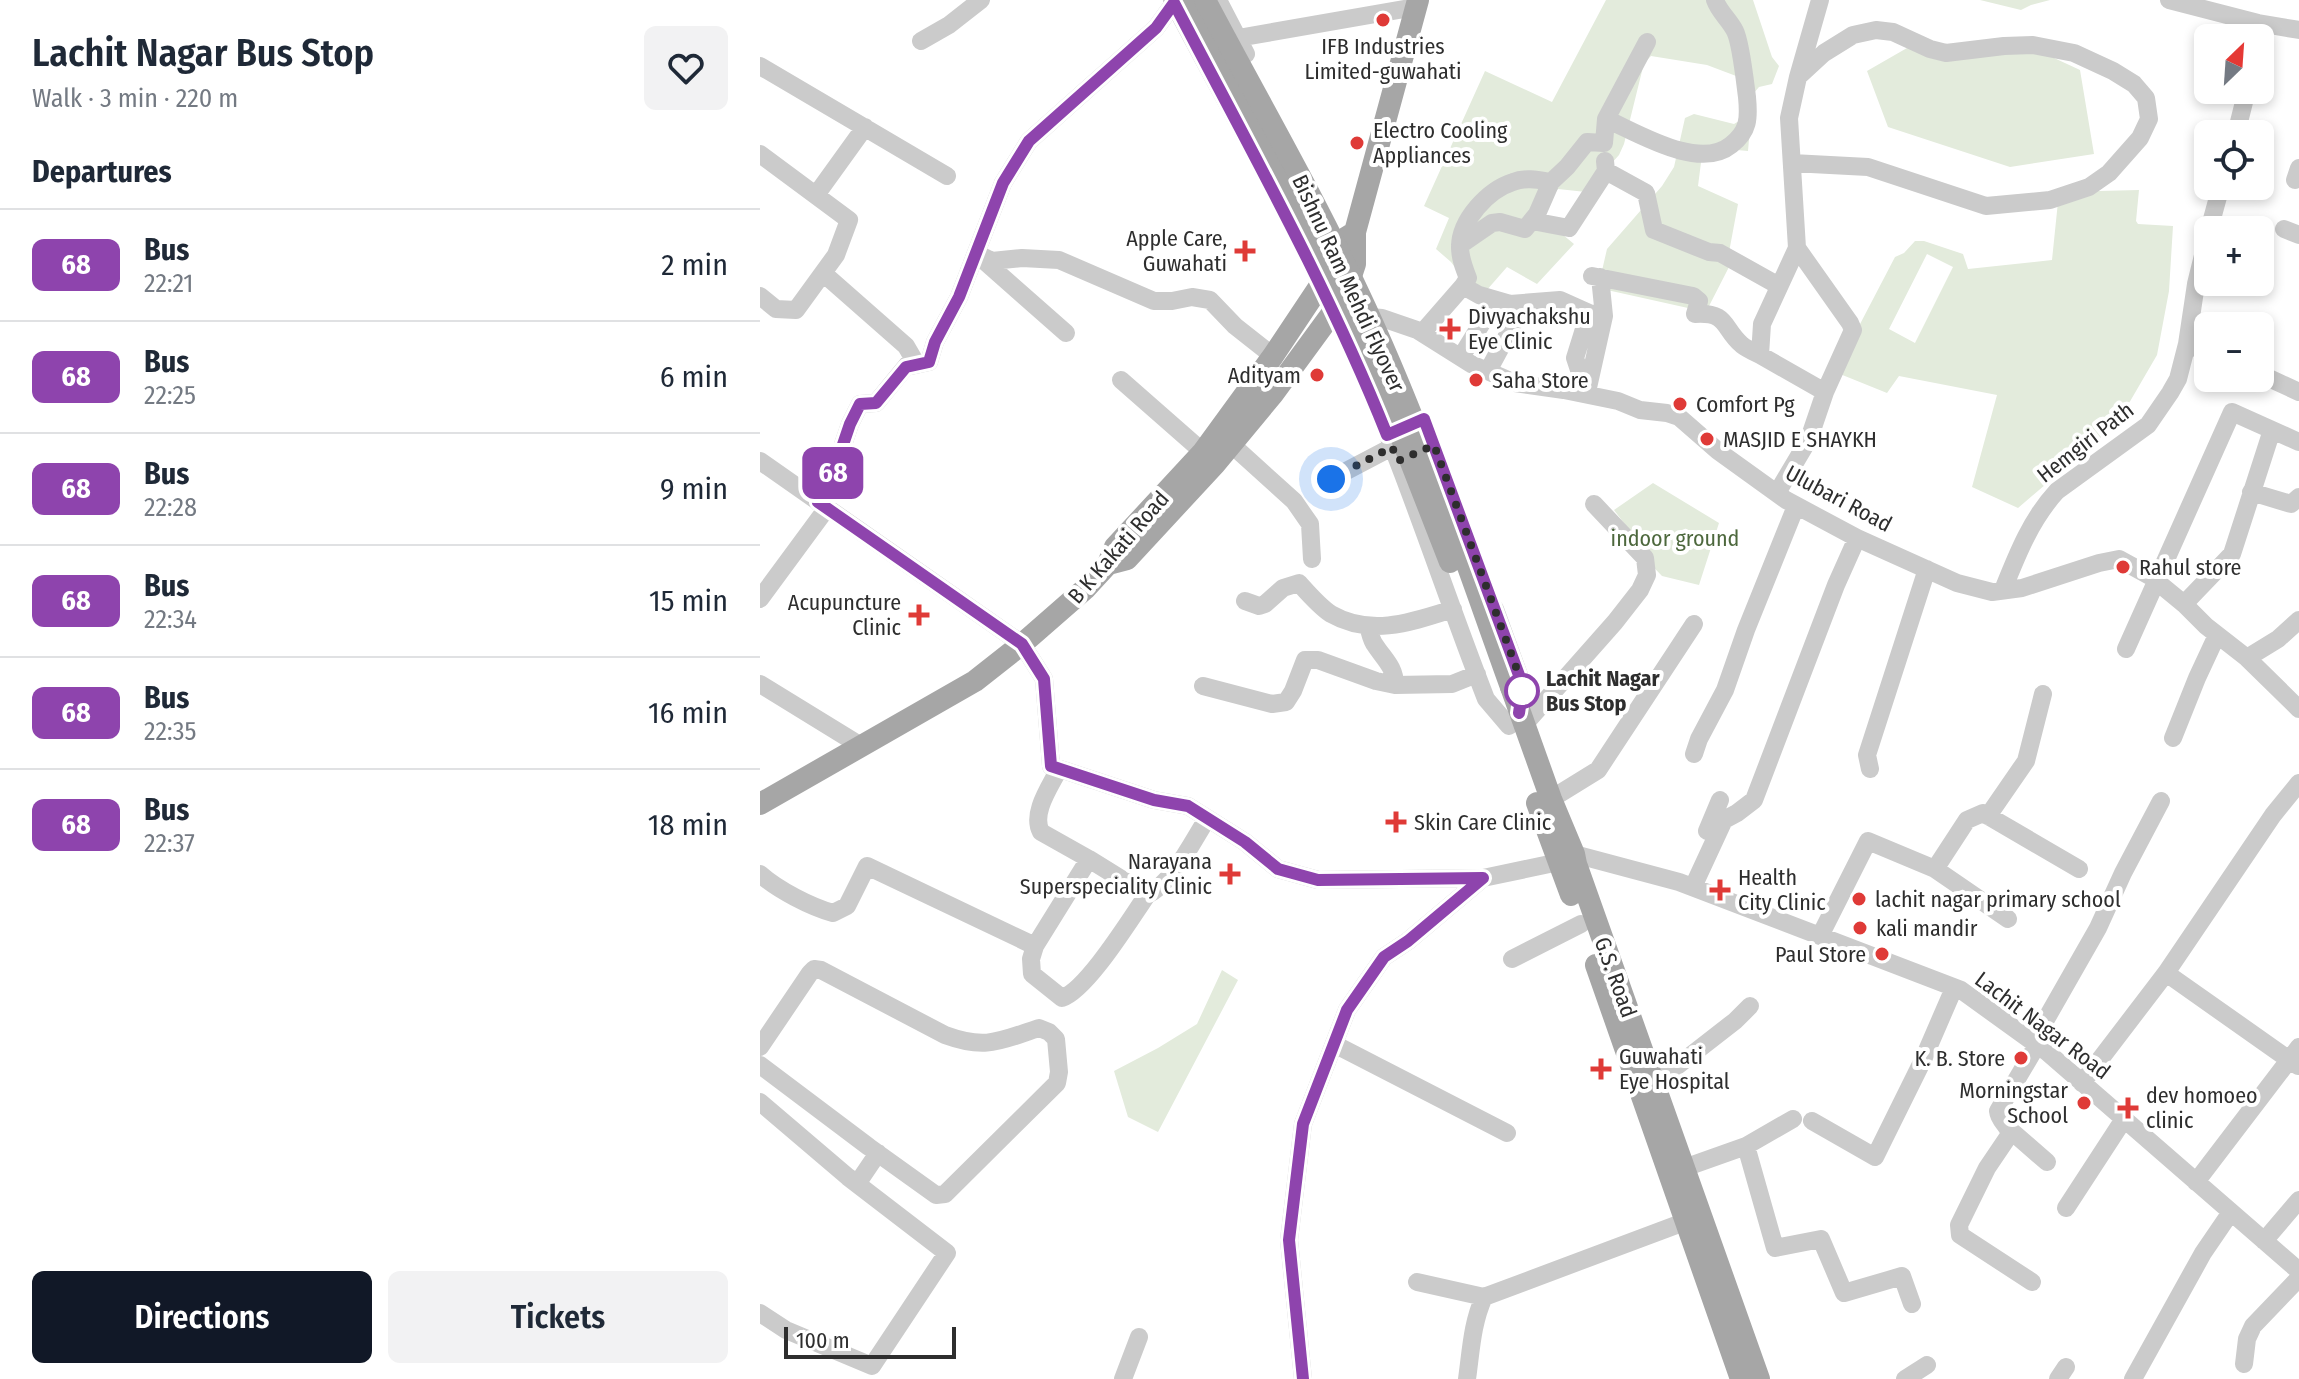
<!DOCTYPE html>
<html lang="en">
<head>
<meta charset="utf-8">
<style>
  body { margin:0; font-family:"Fira Sans Condensed",sans-serif; background:#f2f2f3; color:#1f2937; height:100vh; display:flex; flex-direction:column; font-size:30px; white-space:nowrap }
  * { box-sizing:border-box; margin:0 }
  p { font-size:26px; color:#747a83 }
  .icon { flex:none; width:44px; height:44px; fill:none; stroke:currentColor; stroke-width:2; stroke-linecap:round; stroke-linejoin:round }
  .map { position:relative; flex:1; overflow:hidden }
  .side { display:flex; flex-direction:column; background:#fff; width:760px }
  .side>* { flex:none }
  .badge { padding:0 16px; border-radius:12px; font-size:28px; line-height:52px }
  .needle { width:52px; rotate:25deg }
  .controls { position:absolute; left:1434px; top:24px; display:grid; gap:16px }
  .controls a { display:grid; place-items:center; width:80px; height:80px; border-radius:12px; background:#fff; box-shadow:0 4px 12px #0003; font-size:40px }
  .scale { position:absolute; left:24px; bottom:20px; width:172px; box-sizing:border-box; padding-left:8px; border:4px solid #2e2e2e; border-top:0; font-size:22px; line-height:28px; white-space:nowrap; color:#2e2e2e; -webkit-text-stroke:6px #fff; paint-order:stroke }
  .you { position:absolute; width:40px; height:40px; margin:-20px; border:6px solid #fff; border-radius:50%; background:#1a73e8; box-shadow:0 0 0 12px #1a73e833 }
  .map>.badge { position:absolute; translate:-50% -50%; box-shadow:0 0 0 4px #fff }
  h2 { padding:0 32px; font-size:30px; line-height:72px }
  .round { display:grid; place-items:center; flex:none; width:84px; height:84px; border-radius:12px; background:#f2f2f3 }
  .head { display:flex; align-items:center; justify-content:space-between; height:136px; padding:0 32px }
  h1 { font-size:38px; font-weight:600; line-height:60px }
  .primary-button { display:flex; gap:16px; margin-top:auto; padding:16px 32px }
  .primary-button a { flex:1; height:92px; border-radius:12px; background:#111827; color:#fff; font-size:32px; font-weight:600; line-height:92px; text-align:center }
  .primary-button a+a { background:#f2f2f3; color:#1f2937 }
  ul { padding:0; list-style:none }
  li { display:flex; align-items:center; gap:24px; height:112px; padding:0 32px; border-top:2px solid #e0e1e3 }
  li div { flex:1 }
  li b { display:block; font-size:30px }
  li em { font-style:normal }
  li .badge { min-width:88px; font-weight:700; text-align:center }
  main { display:flex; flex:1; min-height:0 }
  .map>svg:first-child { display:block }
  .green { fill:#e3ebdc; fill-rule:evenodd }
  .lines { fill:none; stroke-linecap:round; stroke-linejoin:round }
  .minor { stroke:#cbcbcb; stroke-width:18 }
  .major { stroke:#a6a6a6; stroke-width:22 }
  .major-bridge { stroke:#a6a6a6; stroke-width:22 }
  .line-casing { stroke:#fff; stroke-width:18 }
  .line { stroke:#8e44ad; stroke-width:12 }
  .walk { stroke:#2e2e2e; stroke-width:8; stroke-dasharray:0 14.4 }
  .poi-dot { fill:#df3a37; stroke:#fff; stroke-width:3 }
  .stop-dot { fill:#fff; stroke:#8e44ad; stroke-width:4 }
  .labels { text-anchor:middle; stroke-width:8; stroke-linejoin:round; paint-order:stroke }
  .poi-label { font-size:22px; fill:#2e2e2e; stroke:#fff; text-anchor:start }
  .street-label { font-size:22px; fill:#2e2e2e; stroke:#fff }
  .park-label { font-size:22px; fill:#4d683d; stroke:#fff }
  .stop-label { font-size:22px; font-weight:bold; fill:#2e2e2e; stroke:#fff; text-anchor:start }
</style>
</head>
<body>
<main>
<section class="side">
<div class="head"><div><h1>Lachit Nagar Bus Stop</h1><p>Walk · 3 min · 220 m</p></div><a class="round"><svg class="icon" aria-label="heart" viewBox="0 0 24 24"><path d="M12 20l-8-8c-3-5 5-10 8-4 3-6 11-1 8 4z"/></svg></a></div>
<h2>Departures</h2>
<ul>
<li><span class="badge" style="background:#8e44ad;color:#fff">68</span><div><b>Bus</b><p>22:21</p></div><em>2 min</em></li>
<li><span class="badge" style="background:#8e44ad;color:#fff">68</span><div><b>Bus</b><p>22:25</p></div><em>6 min</em></li>
<li><span class="badge" style="background:#8e44ad;color:#fff">68</span><div><b>Bus</b><p>22:28</p></div><em>9 min</em></li>
<li><span class="badge" style="background:#8e44ad;color:#fff">68</span><div><b>Bus</b><p>22:34</p></div><em>15 min</em></li>
<li><span class="badge" style="background:#8e44ad;color:#fff">68</span><div><b>Bus</b><p>22:35</p></div><em>16 min</em></li>
<li><span class="badge" style="background:#8e44ad;color:#fff">68</span><div><b>Bus</b><p>22:37</p></div><em>18 min</em></li>
</ul>
<div class="primary-button"><a>Directions</a><a>Tickets</a></div>
</section>
<div class="map">
<svg width="1539" height="1379" viewBox="0 0 1539 1379">
  <rect width="100%" height="100%" fill="#fff"/>
  <path class="green" d="M846,0h147l19,57 7,9 -7,18 -13,3 -6,7 -5,57 -45,-4 -5,39 40,18 -11,59 2,4 -21,41 -11,2 -99,-22 9,-39 55,-63 12,-19 11,-49 9,-4 40,10 5,-3 5,-42 -37,-14 -56,-9 -7,7 -20,81 -5,11 -33,37 -28,-3 -20,25 36,30 -37,40 -30,-17 -28,32 -28,-37 -15,-13 13,-31 -25,-12 61,-135 67,31z
    M1220,0h70l-19,5 -10,5z
    M1262,43l58,27 14,84 -84,13 -122,-40 -21,-56 40,-23z
    M1379,190l-3,31 2,3 35,2 -4,65 -12,64 -32,55 1,6 -108,92 -46,-21 25,-92 -98,-19 -12,17 -52,-21 60,-115 9,-4 11,-12h9l39,13 5,15 84,-9 7,-68zM1167,254l26,13 -38,76 -26,-14z
    M893,483l66,40 -20,62 -37,-9 -24,-25 -11,-24 -13,-17z
    M462,970l16,10 -80,152 -30,-15 -14,-46 44,-23 39,-24z"/>
  <g class="lines">
    <path class="minor" d="M412,0c65,124 136,246 191,375 46,106 81,216 123,324l23,27
      M458,0l28,54
      M1409,0l89,23 41,7
      M478,38l178,-31
      M161,41l28,-16 32,-25
      M0,66l187,110
      M846,119c32,14 93,52 125,26 18,-14 18,-27 16,-48 -2,-15 -6,-54 -12,-66 -6,-12 -16,-19 -20,-31
      M1476,134l11,-44
      M0,154l89,66 -13,35 -40,55 -20,-1 -16,-13
      M1032,163l76,4 118,39 64,-6 39,-13 20,-14 31,-35 9,-19 -3,-21 -12,-14 -21,-13 -39,-18 -41,-8 -29,1 -58,7 -16,-4 -37,-17 -17,-2 -23,5 -29,18 -26,24
      M846,171l40,22 8,37 55,22 11,1 59,33
      M1535,180l4,-12
      M56,195l49,-68
      M772,221l37,7 37,-57 -1,-10
      M1524,229l15,6
      M1449,230l12,-44
      M700,245l32,-22 8,-1 25,7 12,-15 14,-32
      M1037,248l-35,76 -2,31 65,37
      M216,253l16,8 30,-3 37,2 95,41h18l20,-4 18,3 25,26 38,30
      M221,258l85,75
      M832,276l101,20 6,5 -4,13c34,-2 27,14 47,31 5,4 12,7 18,10
      M703,286l16,9 31,9 50,-4 29,13
      M600,316l22,2 35,12 54,34 44,19 49,7 54,11 22,9 27,3 12,4 39,34 68,49 71,38 100,45 35,9 30,-4 77,-25 20,-4 31,17 34,28 22,22 41,32 52,51
      M662,333l41,-47 5,-8c-4,-10 -8,-20 -8,-31 0,-27 28,-57 53,-65 12,-5 26,-2 38,0l16,-15 20,-25 17,1 2,-24 41,-77
      M1427,344l21,9
      M701,357l35,-57
      M146,367l23,-5 6,-20 24,-45 44,-114 26,-42 127,-113 18,-25
      M728,371l27,-50 -5,-17
      M1500,374l39,18
      M361,380l82,72
      M827,392l17,-76
      M827,394l-12,-36 14,-45 15,3 -4,-39
      M471,444l63,57 16,23 2,35
      M0,461l262,183 22,35 7,87 103,34 34,6 57,36 33,27 40,11 165,-2 76,-16
      M571,479l61,-32
      M1491,492l40,12 8,-7
      M1017,493l32,-54 16,-47 28,-62 -3,-7 -53,-75 -8,-130 9,-41 22,-77
      M58,502l17,-34 15,-44 10,-20 16,-1 37,-45 -7,-12 -83,-73
      M1243,590c14,-35 28,-71 54,-99l91,-66 22,-32 8,-14 9,-35 9,-60 12,-49
      M0,599l67,-91
      M485,601l14,5 6,-2 18,-16 16,-5c9,10 20,23 32,31 40,23 81,8 122,-5
      M1424,604l48,-50 40,-124
      M735,609l28,77 -4,24
      M608,626c2,6 3,14 7,19 9,14 20,22 20,40
      M1366,649l106,-237 67,30
      M1487,658l31,-19 21,-19
      M0,684l101,62
      M443,686l69,18 14,-2 7,-11 12,-31h13l58,21 19,4 57,-1 25,-10
      M763,726l92,-104 25,-32 7,-15 -2,-17 -51,-54
      M1413,738l24,-60 20,-43
      M934,754l5,-15 26,-49 21,-60 50,-124
      M1110,769l-3,-14 60,-186
      M791,799l47,-29 96,-146
      M1228,816l38,-55 17,-67
      M947,831l13,-31
      M814,854l105,28 282,108 86,62 252,219
      M329,859l58,36c26,-12 45,-53 60,-76
      M1175,869l73,50
      M0,874c18,16 51,33 73,39l14,-7 20,-40 168,80 54,-87 -48,-27c-10,-19 9,-45 18,-63
      M933,887l31,-67 13,-7 17,-13 82,-215 21,-47
      M1060,936l48,-95 67,28 32,-49 16,-7 96,56
      M275,946l-4,13 1,15 30,24c25,-8 69,-80 85,-103
      M752,959l69,-35
      M1406,973l132,93
      M1273,1042l65,-114 25,-55 38,-72
      M574,1044l173,89
      M0,1047l50,-74 4,-4 7,1 124,65c41,15 54,6 94,-7l10,4 7,7 3,33 -2,11 -112,111 -9,1 -67,-48 -109,-82
      M1322,1083l84,-110 107,-158 26,-32
      M894,1084l81,-63 15,-15
      M0,1102l88,75 99,76 -75,113 -86,-36 -26,-17
      M1033,1119l-47,27 29,102 46,-9 23,54 58,-17 10,28
      M1052,1121l63,36 47,-95 32,-74
      M1249,1129l38,33
      M924,1168l62,-22
      M1436,1182l103,-135
      M97,1184l21,-31
      M1306,1208l58,-89
      M1504,1241l35,-41
      M657,1282l67,15
      M1272,1282l-72,-47 -1,-10 28,-57 23,-34c-2,-9 -11,-13 -12,-23l39,-66
      M1484,1364l3,-25 6,-13 46,-48
      M363,1379l16,-42
      M543,1379l-14,-139 14,-116 44,-114 37,-53 24,-16 75,-63
      M707,1379c4,-28 5,-56 17,-82l203,-76
      M1145,1379l22,-14
      M1298,1379l8,-12
      M1373,1379l70,-126 28,-41"/>
    <path class="major" d="M426,0l143,267
      M348,564l19,-5 88,-95 58,-70 60,-82 12,-18 10,-30v-32l63,-232
      M751,687l40,112 23,55 2,10 183,515
      M777,803l34,92
      M0,804l215,-123 47,-37 63,-55 23,-25 7,-17 88,-95 70,-96 48,-72 21,-44 13,-8
      M836,965l145,414"/>
    <path class="major-bridge" d="M445,0c51,97 106,191 152,290 61,128 106,264 154,397
      M569,267l39,85 82,210"/>
  </g>
  <g class="lines">
    <defs>
      <path id="line" d="M543,1379l-14,-139 14,-116 44,-114 37,-53 24,-16 75,-63 -165,2 -40,-11 -33,-27 -57,-36 -34,-6 -103,-34 -7,-87 -22,-35 -204,-142 17,-34 15,-44 10,-20 16,-1 30,-36 23,-5 6,-20 24,-45 44,-114 26,-42 127,-113 18,-25c74,142 153,282 213,432l37,-16 99,267 -4,27"/>
    </defs>
    <use href="#line" class="line-casing"/>
    <use href="#line" class="line"/>
    <path class="walk" d="M571,479l61,-32 6,14 36,-16 89,241 -1,5"/>
  </g>
  <g class="poi-dot">
    <circle cx="623" cy="20" r="8"/>
    <circle cx="597" cy="143" r="8"/>
    <path d="M481 239h8v8h8v8h-8v8h-8v-8h-8v-8h8z"/>
    <path d="M686 317h8v8h8v8h-8v8h-8v-8h-8v-8h8z"/>
    <circle cx="557" cy="375" r="8"/>
    <circle cx="716" cy="380" r="8"/>
    <circle cx="920" cy="404" r="8"/>
    <circle cx="947" cy="439" r="8"/>
    <circle cx="1363" cy="567" r="8"/>
    <path d="M155 603h8v8h8v8h-8v8h-8v-8h-8v-8h8z"/>
    <path d="M632 810h8v8h8v8h-8v8h-8v-8h-8v-8h8z"/>
    <path d="M466 862h8v8h8v8h-8v8h-8v-8h-8v-8h8z"/>
    <path d="M956 878h8v8h8v8h-8v8h-8v-8h-8v-8h8z"/>
    <circle cx="1099" cy="899" r="8"/>
    <circle cx="1100" cy="928" r="8"/>
    <circle cx="1122" cy="954" r="8"/>
    <circle cx="1261" cy="1058" r="8"/>
    <path d="M837 1057h8v8h8v8h-8v8h-8v-8h-8v-8h8z"/>
    <circle cx="1324" cy="1103" r="8"/>
    <path d="M1364 1096h8v8h8v8h-8v8h-8v-8h-8v-8h8z"/>
  </g>
  <circle class="stop-dot" cx="762" cy="691" r="16"/>
  <g class="labels">
    <g class="poi-label">
      <text x="623" y="54" text-anchor="middle">IFB Industries<tspan x="623" dy="25">Limited-guwahati</tspan></text>
      <text x="613" y="138">Electro Cooling<tspan x="613" dy="25">Appliances</tspan></text>
      <text x="467" y="246" text-anchor="end">Apple Care,<tspan x="467" dy="25">Guwahati</tspan></text>
      <text x="708" y="324">Divyachakshu<tspan x="708" dy="25">Eye Clinic</tspan></text>
      <text x="541" y="383" text-anchor="end">Adityam</text>
      <text x="732" y="388">Saha Store</text>
      <text x="936" y="412">Comfort Pg</text>
      <text x="963" y="447">MASJID E SHAYKH</text>
      <text x="1379" y="575">Rahul store</text>
      <text x="141" y="610" text-anchor="end">Acupuncture<tspan x="141" dy="25">Clinic</tspan></text>
      <text x="654" y="830">Skin Care Clinic</text>
      <text x="452" y="869" text-anchor="end">Narayana<tspan x="452" dy="25">Superspeciality Clinic</tspan></text>
      <text x="978" y="885">Health<tspan x="978" dy="25">City Clinic</tspan></text>
      <text x="1115" y="907">lachit nagar primary school</text>
      <text x="1116" y="936">kali mandir</text>
      <text x="1106" y="962" text-anchor="end">Paul Store</text>
      <text x="859" y="1064">Guwahati<tspan x="859" dy="25">Eye Hospital</tspan></text>
      <text x="1245" y="1066" text-anchor="end">K. B. Store</text>
      <text x="1308" y="1098" text-anchor="end">Morningstar<tspan x="1308" dy="25">School</tspan></text>
      <text x="1386" y="1103">dev homoeo<tspan x="1386" dy="25">clinic</tspan></text>
    </g>
    <g class="street-label">
      <text transform="translate(589 283) rotate(65)" y="8">Bishnu Ram Mehdi Flyover</text>
      <text transform="translate(1325 442) rotate(-38)" y="8">Hemgiri Path</text>
      <text transform="translate(1079 498) rotate(28)" y="8">Ulubari Road</text>
      <text transform="translate(358 547) rotate(-49)" y="8">B K Kakati Road</text>
      <text transform="translate(856 977) rotate(70)" y="8">G.S. Road</text>
      <text transform="translate(1283 1025) rotate(37)" y="8">Lachit Nagar Road</text>
    </g>
    <g class="park-label">
      <text x="915" y="546">indoor ground</text>
    </g>
    <g class="stop-label">
      <text x="786" y="686">Lachit Nagar<tspan x="786" dy="25">Bus Stop</tspan></text>
    </g>
  </g>
</svg>
<div class="controls">
<a><svg class="needle" viewBox="-14 -14 28 28"><path d="M0-13l5 13h-10z" fill="#e53935"/><path d="M0 13l5-13h-10z" fill="#747a83"/></svg></a>
<a><svg class="icon" aria-label="locate" viewBox="0 0 24 24"><circle cx="12" cy="12" r="6"/><path d="M12 2v4M12 18v4M2 12h4M18 12h4"/></svg></a>
<a>+</a>
<a>−</a>
</div>
<div class="scale">100 m</div>
<div class="you" style="left:571px;top:479px"></div>
<b class="badge" style="left:73px;top:473px;background:#8e44ad;color:#fff">68</b>
</div>
</main>
</body>
</html>
